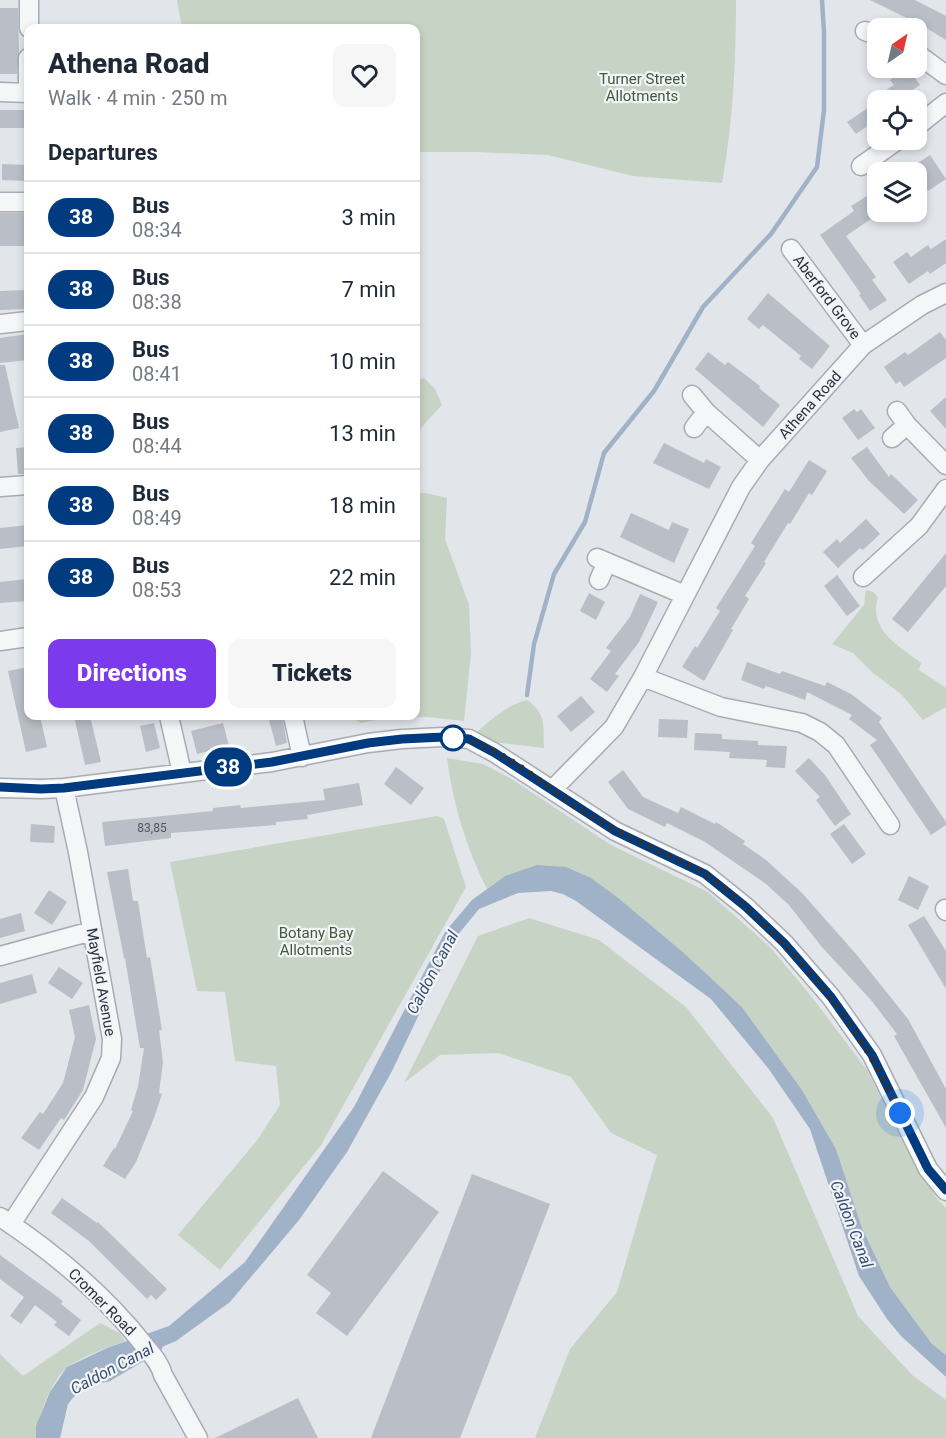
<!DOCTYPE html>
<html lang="en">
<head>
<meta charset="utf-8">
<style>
  body { margin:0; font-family:Roboto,sans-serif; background:#f6f6f7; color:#1f2937; height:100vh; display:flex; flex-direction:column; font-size:22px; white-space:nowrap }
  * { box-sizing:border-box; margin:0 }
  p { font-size:20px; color:#747a83 }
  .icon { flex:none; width:33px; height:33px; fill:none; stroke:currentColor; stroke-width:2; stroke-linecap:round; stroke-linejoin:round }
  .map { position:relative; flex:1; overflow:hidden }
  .drawer { position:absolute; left:24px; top:24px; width:396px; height:696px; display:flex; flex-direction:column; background:#fff; border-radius:12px; box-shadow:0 3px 9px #0003 }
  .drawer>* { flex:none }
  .badge { padding:0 12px; border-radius:20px; font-size:21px; line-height:39px }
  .needle { width:39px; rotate:34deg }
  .tools { position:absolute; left:867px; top:18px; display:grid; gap:12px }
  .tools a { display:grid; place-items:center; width:60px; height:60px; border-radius:12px; background:#fff; box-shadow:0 3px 9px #0003; font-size:30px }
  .you { position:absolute; width:30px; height:30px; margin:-15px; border:4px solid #fff; border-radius:50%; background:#1a73e8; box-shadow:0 0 0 9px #1a73e833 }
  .map>.badge { position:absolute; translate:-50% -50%; box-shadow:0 0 0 3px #fff }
  h2 { padding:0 24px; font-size:22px; line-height:54px }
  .round { display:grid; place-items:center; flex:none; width:63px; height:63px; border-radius:12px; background:#f6f6f7 }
  .head { display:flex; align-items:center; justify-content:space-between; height:102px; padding:0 24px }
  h1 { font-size:28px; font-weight:800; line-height:45px }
  .action { display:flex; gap:12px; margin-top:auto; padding:12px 24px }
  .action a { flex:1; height:69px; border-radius:12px; background:#7c3aed; color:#fff; font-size:24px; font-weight:800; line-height:69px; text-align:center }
  .action a+a { background:#f6f6f7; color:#1f2937 }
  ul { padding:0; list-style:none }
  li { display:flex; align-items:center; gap:18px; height:72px; padding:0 24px; border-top:2px solid #e0e1e3 }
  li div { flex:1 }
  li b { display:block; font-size:22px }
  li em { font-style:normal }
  li .badge { min-width:66px; font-weight:700; text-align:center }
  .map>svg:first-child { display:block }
  .green { fill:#c7d3c4 }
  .water { fill:#a0b2c7 }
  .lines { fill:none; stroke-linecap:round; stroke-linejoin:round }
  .stream { stroke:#a0b2c7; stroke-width:4.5 }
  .canal { stroke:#a0b2c7; stroke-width:16 }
  .building { fill:#babec6 }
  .street-casing { stroke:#a7acb4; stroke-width:21 }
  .street { stroke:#f5f6f8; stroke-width:18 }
  .line-casing { stroke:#fff; stroke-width:14 }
  .line { stroke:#003b80; stroke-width:9 }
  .walk { stroke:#2b3340; stroke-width:6; stroke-dasharray:0 10.8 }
  .stop-dot { fill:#fff; stroke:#003b80; stroke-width:3 }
  .labels { text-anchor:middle; stroke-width:4.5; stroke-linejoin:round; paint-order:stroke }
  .number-label { font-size:12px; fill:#4f5662 }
  .park-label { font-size:15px; fill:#3f5b39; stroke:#f2f4f7 }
  .street-label { font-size:15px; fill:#2b3340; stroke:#f2f4f7 }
  .water-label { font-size:16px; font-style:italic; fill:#385172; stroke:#f2f4f7 }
</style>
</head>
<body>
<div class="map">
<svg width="946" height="1438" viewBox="0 0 946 1438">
  <rect width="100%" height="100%" fill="#e2e5ea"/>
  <path class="green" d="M177,0h559c0,61 -3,123 -14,183l-89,-7 -85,-21 -72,-3h-60v-124h-234z
    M424,378l11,11 7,16 -26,28v-52z
    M426,493l21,5 -2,41 24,66 2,48 -7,68 -37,-4h-37l-29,6 -13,-7h68v-222z
    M866,590l7,2 5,5c-10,33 20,48 43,66l-2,7 27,18v19l-23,13 -22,-26 -28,-21 -20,-20 -21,-9 32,-39z
    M527,700c20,14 16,26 17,48l-75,-9c16,-14 36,-34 58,-39z
    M447,758l36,6 27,14 101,67 97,47 62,55 41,49 56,74 45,90 26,40 8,8v147l-14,-11 -42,-57 -28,-59 -26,-79 -34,-59 -60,-83 -58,-54 -67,-56 -26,-19 -86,-2 -18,13c-21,-42 -34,-85 -40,-131z
    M437,816l7,3 22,68 -145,258 -101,125 -42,-35 80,-96 22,-34 -4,-39 -41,-5 -10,-69 -28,-1 -27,-129z
    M529,918l70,22 87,67 87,111 85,198 54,59 34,25v38h-411l35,-89 47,-57 40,-137 -46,-22 -40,-56 -73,-24 -58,2 -36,28 74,-147z
    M100,1323l20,10 5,8c-18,7 -40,14 -56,25 -16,10 -33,54 -33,72h-36v-84l23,22z"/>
  <path class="water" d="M537,865l29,2 25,11 26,19 67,56 58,54 60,83 34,59 26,79 28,59 42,57 14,11v22l-45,-41 -14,-17 -28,-43 -49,-147 -42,-61 -57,-69 -135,-98 -13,-7 -12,-3 -33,2 -39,16 -23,28 -64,134 -45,81 -48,68 -69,82 -54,39 -86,36 -22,27 -8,34h-24v-12l14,-34 17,-25 40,-19 62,-22 76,-64 109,-155 91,-175 27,-32 33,-24z"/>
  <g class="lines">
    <path class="stream" d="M527,695l7,-51 20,-70 31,-52 19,-69 50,-62 49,-84 68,-73 46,-67 7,-57v-78l-2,-32"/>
    <path class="canal" d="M72,1388l18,-11 16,-3 49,-29"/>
  </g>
  <path class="building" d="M870,0h45l31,16v24l-23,-14z
    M0,8h18l1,44 -2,22h-17z
    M908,68l12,17 -22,15h-27l23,-15 -4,-5z
    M878,101v18l-22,15 -9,-12z
    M0,110h28v18h-28z
    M930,155l16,24 -18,12 -4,-7 -8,5v-25z
    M2,164l26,1v16l-26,-1z
    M878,189v23h3l-35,24 30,41 -4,3 15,20 -17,11 -11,-16 2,-1 -41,-59 34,-24 -3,-5z
    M0,213h28v33h-28z
    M946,239v24l-16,11 -2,-3 -19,13 -16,-22 14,-10 4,5 17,-12 3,4z
    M28,290v19l-28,1v-19z
    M768,293l62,53 -18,23 -13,-10 2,-3 -38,-31 -4,4 -12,-10z
    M940,332l6,8v18l-42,29 -4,-6 -4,3 -12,-17 21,-15 3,3z
    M28,334v26l-28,3v-25z
    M708,352l17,13 3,-3 19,14 13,10 -1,2 21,17 -17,22 -68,-58z
    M0,365h5l14,63 -19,4z
    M946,397v32l-16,-18z
    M854,409l3,3 4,-3 14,19 -17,12 -16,-22z
    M664,443l40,20 2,-4 15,8 -12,22 -56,-26z
    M28,447v27h-10l-2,-26z
    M867,447l22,30 2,-3 27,26 -14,14 -35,-33 -18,-23z
    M809,460l18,11 -15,24 -3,-2 -19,31 -2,-1 -24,39 2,1 -21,33 4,3 -18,30 2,1 -29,51 -22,-14 13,-21 2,2 23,-37 -4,-3 39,-62 -4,-3 34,-54 4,3z
    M631,513l38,17 3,-8 17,7 -15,34 -54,-26z
    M866,519l14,15 -17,16 -3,-2 -22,20 -15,-16 14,-13 3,4z
    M28,525v21l-28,3v-21z
    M946,553v33l-38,46 -16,-13z
    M837,575l23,31 -13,10 -23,-30z
    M28,579v22l-28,2v-21z
    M589,593l16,9 -9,18 -16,-9z
    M640,594l18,8 -19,40 -24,32 4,2 -12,16 -17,-13 21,-28 -5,-3 24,-31z
    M747,662l33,12 2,-3 43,15 2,-4 24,12 31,24 -3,4 67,100v3l-15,10 -61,-90 7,-5 -28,-21 3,-4 -45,-23 -2,8 -39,-14 -2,3 -23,-9z
    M28,667v49h12l7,31 -21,5 -18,-81z
    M581,696l14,16 -24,20 -14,-16z
    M74,716h16l11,46 -16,3z
    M268,716h14l5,27 -11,3z
    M659,719l29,1 -1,18 -29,-1z
    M154,723l6,25 -14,4 -6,-26z
    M223,723l6,23 -32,8 -6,-23z
    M695,733l27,1v5l36,2v4l29,1 -2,22 -19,-1 1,-7 -38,-2 1,-6 -36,-2z
    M809,758l16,17 26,39 -16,12 -19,-26 4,-3 -25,-26z
    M396,767l28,21 -13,17 -27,-21z
    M623,770l20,27 35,16 3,-6 34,17 1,-2 29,19 -2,3 23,16 36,33 54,61 52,65 38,70v39l-52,-92 3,-2 -26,-34 -50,-54 -32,-41 -23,-21 -61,-42 -38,-19 -2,4 -37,-18 -20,-27z
    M359,783l4,22 -56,10 1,4 -32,3v3l-105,8v5l-66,8 -3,-24 111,-11v-3l27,-3 1,3 84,-8 -2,-11z
    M31,824l24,2 -1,17 -24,-1z
    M844,824l22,30 -14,10 -22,-30z
    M128,869l5,32h5l9,57 3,-1 12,73h-3l4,32 -4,31 3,1 -8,24 -18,44 -11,17 -22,-13 11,-18 1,1 18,-38 -2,-1 7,-24 6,-38h-4l-15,-90h-1l-17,-86z
    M909,876l20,10 -11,24 -20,-10z
    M49,890l18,12 -15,23 -18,-12z
    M21,913l4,18 -25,7v-19z
    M924,916l22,35v38l-38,-64z
    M59,967l24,16 -11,16 -24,-16z
    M32,974l5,19 -37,11v-21z
    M89,1005l7,34 -13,51 -19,30 -3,-2 -22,32 -18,-12 19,-26 3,2 20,-31 12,-46 -6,-27z
    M383,1171l56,41 -92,124 -31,-23 15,-20 -24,-18z
    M472,1174l78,30 -90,234h-89z
    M62,1198l35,25 1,-1 69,67 -11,11 -5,-5 -4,4 -58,-58 -38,-28z
    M0,1255l63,46 -2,3 20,16 -12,16 -15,-11 3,-3 -22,-17 -14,19 -11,-8 14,-19 -24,-18z
    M298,1398l20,40h-103z"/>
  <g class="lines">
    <defs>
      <path id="street" d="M29,28v-28
        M865,31l13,5
        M916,53l30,22
        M0,92l28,1
        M28,93v-35
        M916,127l30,-24
        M861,166l37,-26
        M0,202h28
        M791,249l72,96
        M0,324l28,-3
        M692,395l14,17 54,48
        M897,411l10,14 39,40
        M694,428l12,-16
        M892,438l15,-13
        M0,487l28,-2
        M597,558l88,37
        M863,577l56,-51 27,-37
        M599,580l8,-18
        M0,641l28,-4
        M643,677l78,30 81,16 18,9 16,13 54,80
        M169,716l13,57
        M293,716l9,41
        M0,788l41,1 23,-1 208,-26 96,-19 34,-4 42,-2 25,2 26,14 120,78 90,43 41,33 38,36 47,54 41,58 56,114 18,22
        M553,789l61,-62 29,-50 98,-190 19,-27 103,-115 59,-40 24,-12
        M945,909l1,2
        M0,956l92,-25
        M0,1217c53,35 104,77 144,128 8,10 16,18 19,30l35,63
        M11,1224l83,-127 17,-39 1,-19 -34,-187 -14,-64"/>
    </defs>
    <use href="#street" class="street-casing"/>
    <use href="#street" class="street"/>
  </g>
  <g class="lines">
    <defs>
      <path id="line" d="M0,787l41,2 23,-1 208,-26 96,-19 34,-4 42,-2 25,2 26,14 120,78 90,43 41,33 38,36 47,54 41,58 56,114 18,21"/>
    </defs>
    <use href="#line" class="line-casing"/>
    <use href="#line" class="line"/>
    <path class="walk" d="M453,738c36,-1 95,50 125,70 40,27 84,42 125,65 19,11 37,29 53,44 63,59 108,118 144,196"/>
  </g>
  <circle class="stop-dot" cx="453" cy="738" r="12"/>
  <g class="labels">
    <g class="number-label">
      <text x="152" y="832">83,85</text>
    </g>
    <g class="park-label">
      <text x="642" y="84">Turner Street<tspan x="642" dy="17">Allotments</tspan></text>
      <text x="316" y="938">Botany Bay<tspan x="316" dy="17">Allotments</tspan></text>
    </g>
    <g class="street-label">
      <text transform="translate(827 297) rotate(53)" y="5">Aberford Grove</text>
      <text transform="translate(810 405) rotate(-48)" y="5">Athena Road</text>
      <text transform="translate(101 982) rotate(80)" y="5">Mayfield Avenue</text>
      <text transform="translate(102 1302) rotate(45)" y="5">Cromer Road</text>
    </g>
    <g class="water-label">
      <text transform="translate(432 972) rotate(-62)" y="6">Caldon Canal</text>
      <text transform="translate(852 1224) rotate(69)" y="6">Caldon Canal</text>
      <text transform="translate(112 1368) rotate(-28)" y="6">Caldon Canal</text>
    </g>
  </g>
</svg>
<div class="tools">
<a><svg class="needle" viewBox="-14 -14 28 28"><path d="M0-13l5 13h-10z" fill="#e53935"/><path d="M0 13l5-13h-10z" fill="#747a83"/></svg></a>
<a><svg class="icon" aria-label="locate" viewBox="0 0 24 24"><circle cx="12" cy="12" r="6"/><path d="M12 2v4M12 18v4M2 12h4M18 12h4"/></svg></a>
<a><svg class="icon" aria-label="layers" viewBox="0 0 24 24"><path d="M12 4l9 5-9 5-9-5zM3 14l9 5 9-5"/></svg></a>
</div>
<div class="you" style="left:900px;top:1113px"></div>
<b class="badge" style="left:228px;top:767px;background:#003b80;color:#fff">38</b>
<section class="drawer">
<div class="head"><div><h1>Athena Road</h1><p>Walk · 4 min · 250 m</p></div><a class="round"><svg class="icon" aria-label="heart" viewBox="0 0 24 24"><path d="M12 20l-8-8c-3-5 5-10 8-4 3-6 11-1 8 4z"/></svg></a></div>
<h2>Departures</h2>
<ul>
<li><span class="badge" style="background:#003b80;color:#fff">38</span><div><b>Bus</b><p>08:34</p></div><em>3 min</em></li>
<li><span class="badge" style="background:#003b80;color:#fff">38</span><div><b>Bus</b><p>08:38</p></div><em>7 min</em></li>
<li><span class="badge" style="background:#003b80;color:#fff">38</span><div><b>Bus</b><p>08:41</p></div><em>10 min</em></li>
<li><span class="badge" style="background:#003b80;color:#fff">38</span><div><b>Bus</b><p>08:44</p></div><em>13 min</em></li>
<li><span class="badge" style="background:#003b80;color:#fff">38</span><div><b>Bus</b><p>08:49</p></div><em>18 min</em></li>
<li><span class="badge" style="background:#003b80;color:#fff">38</span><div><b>Bus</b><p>08:53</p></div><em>22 min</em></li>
</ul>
<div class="action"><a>Directions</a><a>Tickets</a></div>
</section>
</div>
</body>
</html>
